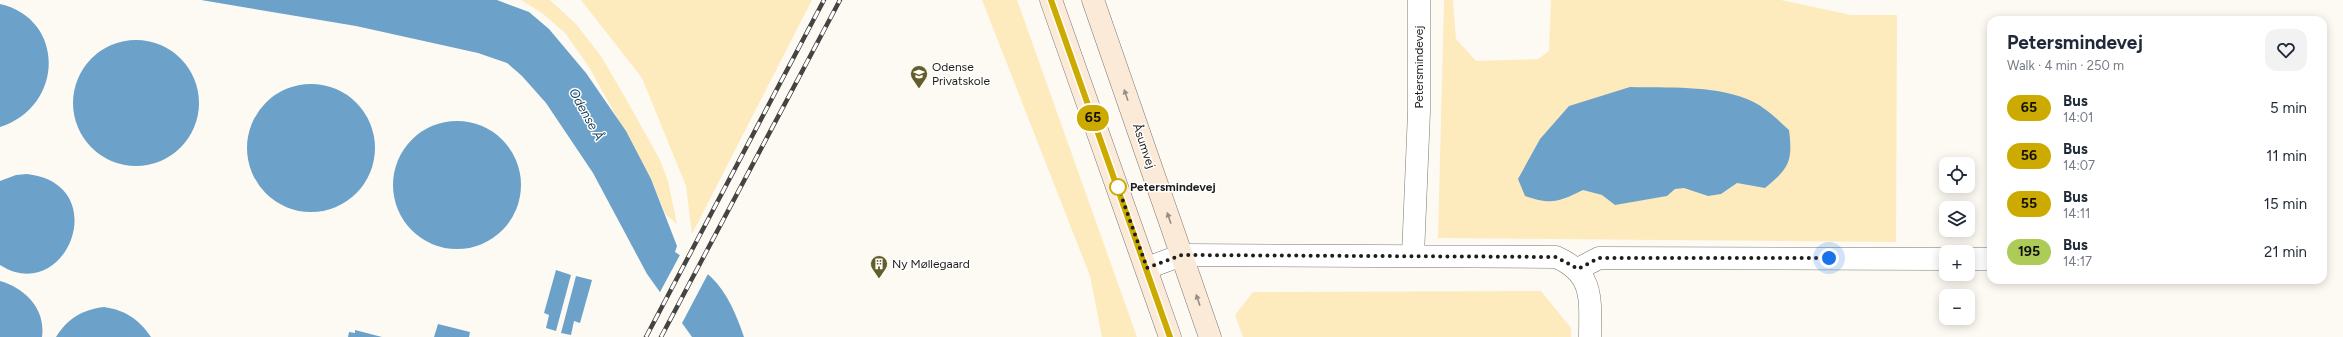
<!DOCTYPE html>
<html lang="en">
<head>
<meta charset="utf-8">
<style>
  body { margin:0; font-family:Figtree,sans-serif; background:#f2f2f3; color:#1f2937; height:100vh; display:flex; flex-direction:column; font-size:15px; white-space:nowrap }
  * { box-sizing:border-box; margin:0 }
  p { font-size:13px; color:#747a83 }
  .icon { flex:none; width:22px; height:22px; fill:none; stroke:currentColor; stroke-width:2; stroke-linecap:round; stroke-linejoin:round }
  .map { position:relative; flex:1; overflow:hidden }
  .side { position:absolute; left:1987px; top:16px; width:340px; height:268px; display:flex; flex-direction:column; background:#fff; border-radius:12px; box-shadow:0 2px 10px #0003 }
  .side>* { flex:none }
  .badge { padding:0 8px; border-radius:13px; font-size:14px; line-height:26px }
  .buttons { position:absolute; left:1939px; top:157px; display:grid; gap:8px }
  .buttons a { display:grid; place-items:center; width:36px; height:36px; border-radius:8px; background:#fff; box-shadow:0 2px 10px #0003; font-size:20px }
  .you { position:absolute; width:20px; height:20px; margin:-10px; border:3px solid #fff; border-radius:50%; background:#1a73e8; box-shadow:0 0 0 6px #1a73e833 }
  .map>.badge { position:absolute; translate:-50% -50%; box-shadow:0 0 0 2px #fff }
  .round { display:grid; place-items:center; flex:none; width:42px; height:42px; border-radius:12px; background:#f2f2f3 }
  .overview { display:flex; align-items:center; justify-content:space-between; height:68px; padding:0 20px }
  h1 { font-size:19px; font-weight:700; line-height:30px }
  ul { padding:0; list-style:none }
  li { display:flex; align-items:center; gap:12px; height:48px; padding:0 20px }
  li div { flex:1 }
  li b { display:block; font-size:15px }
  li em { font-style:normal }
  li .badge { min-width:44px; font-weight:700; text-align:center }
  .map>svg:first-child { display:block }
  .green { fill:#fdebbe }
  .water { fill:#6ca2ca }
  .pier { fill:#fdfaf3 }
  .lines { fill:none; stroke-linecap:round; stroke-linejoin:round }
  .street-casing { stroke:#797770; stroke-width:23 }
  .secondary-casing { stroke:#797770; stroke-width:23 }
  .street { stroke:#fff; stroke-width:22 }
  .secondary { stroke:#fcead8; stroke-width:22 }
  .rail-casing { stroke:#464441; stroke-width:4.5 }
  .rail { stroke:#fff; stroke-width:3; stroke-dasharray:9; stroke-linecap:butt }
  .oneway { fill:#998e83 }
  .line-casing { stroke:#fff; stroke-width:9 }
  .line { stroke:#ca0; stroke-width:6 }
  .walk { stroke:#1f1e1b; stroke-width:4; stroke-dasharray:0 7.2 }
  .stop-dot { fill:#fff; stroke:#ca0; stroke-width:2 }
  .labels { text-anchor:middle; stroke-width:3; stroke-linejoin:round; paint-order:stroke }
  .poi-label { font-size:12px; fill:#1f1e1b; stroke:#fff; text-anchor:start }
  .street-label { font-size:12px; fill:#1f1e1b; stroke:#fff }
  .stop-label { font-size:12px; font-weight:bold; fill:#1f1e1b; stroke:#fff; text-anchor:start }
  .water-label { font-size:13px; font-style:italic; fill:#143e5a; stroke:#fff }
</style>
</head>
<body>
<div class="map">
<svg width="2343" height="337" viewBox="0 0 2343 337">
  <rect width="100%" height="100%" fill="#fdfaf3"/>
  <path class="green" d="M521,0h29l26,24 25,32 29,50 30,54 8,21 9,43 -11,-9 -15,-36 -62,-112 -24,-34 -23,-20z
    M581,0h231l-120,234 -6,-48 -44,-108z
    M982,0h35l120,337h-35l-12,-61z
    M1444,0h9l3,39 20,22 62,-2 11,-8 2,-51h230l70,15h46l-1,227 -458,-4z
    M1541,291l30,37v9h-328l-8,-22 18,-23z"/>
  <path class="water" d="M201,0h296l32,12 20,17 37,44 40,58 25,48 26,67 -2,6c12,8 26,15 36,25 16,15 26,39 33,60h-52l-45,-63 -54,-101 -47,-70 -24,-27 -15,-13 -29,-10 -122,-27z
    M0,4c66,15 64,103 0,123z
    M73 103a63 63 0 1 1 126 0a63 63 0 1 1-126 0Z
    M247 148a64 64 0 1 1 128 0a64 64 0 1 1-128 0Z
    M1630,87c38,1 81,-2 117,12 16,6 30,20 42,31 4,32 0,38 -24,58l-28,-5 -16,11 -13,2 -24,-8 -9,1 -8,7 -52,9 -13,-10 -19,-5c-24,12 -32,15 -58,6l-7,-17 22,-40 29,-33z
    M393 185a64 64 0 1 1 128 0a64 64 0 1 1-128 0Z
    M27,174c88,10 39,133 -27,91v-84l16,-6z
    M556,270l15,5 -15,56 -10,-3 3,-13 -5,-2z
    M576,276l16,4 -12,43 -6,-2 -3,14 -10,-2z
    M0,281c25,7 46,28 42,56h-42z
    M104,307c21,3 35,12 47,30h-95c12,-19 26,-27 48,-30z
    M438,324l32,8 -1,5h-35z
    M355,330l27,7h-34l1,-5 6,1z"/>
  <path class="pier" d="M681,253l28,19 -28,53 -22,-31z"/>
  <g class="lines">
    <defs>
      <path id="street" d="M1413,255l6,-143v-112
        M1968,259h23
        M1147,268l35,-13 374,2c39,17 34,43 34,80
        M1578,269l21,-11 347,1"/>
      <path id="secondary" d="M1051,0l119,337
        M1093,0l117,337"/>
    </defs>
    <use href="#street" class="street-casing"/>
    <use href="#secondary" class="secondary-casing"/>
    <use href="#street" class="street"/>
    <use href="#secondary" class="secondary"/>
    <defs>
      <path id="rail" d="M646,337l178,-337
        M661,337l179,-337"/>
    </defs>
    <use href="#rail" class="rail-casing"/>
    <use href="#rail" class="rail"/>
  </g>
  <defs><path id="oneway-solid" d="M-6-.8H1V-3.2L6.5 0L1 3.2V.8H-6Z"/></defs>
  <g class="oneway">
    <use href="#oneway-solid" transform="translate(1126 95) rotate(-109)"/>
    <use href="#oneway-solid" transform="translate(1169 218) rotate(-109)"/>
    <use href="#oneway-solid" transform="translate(1198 300) rotate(-109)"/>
  </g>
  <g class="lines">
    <defs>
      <path id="line" d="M1051,0l119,337"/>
    </defs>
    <use href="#line" class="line-casing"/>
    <use href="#line" class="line"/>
    <path class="walk" d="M1118,187l29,81 35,-13 374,2 22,12 21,-11h230"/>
  </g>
  <defs>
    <symbol id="school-pin" viewBox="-11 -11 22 30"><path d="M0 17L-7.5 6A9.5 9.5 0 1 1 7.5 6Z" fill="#635d29" stroke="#fff"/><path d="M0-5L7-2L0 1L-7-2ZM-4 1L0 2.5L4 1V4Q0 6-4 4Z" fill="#fff"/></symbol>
    <symbol id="building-pin" viewBox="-11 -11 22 30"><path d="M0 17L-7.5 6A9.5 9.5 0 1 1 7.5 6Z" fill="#635d29" stroke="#fff"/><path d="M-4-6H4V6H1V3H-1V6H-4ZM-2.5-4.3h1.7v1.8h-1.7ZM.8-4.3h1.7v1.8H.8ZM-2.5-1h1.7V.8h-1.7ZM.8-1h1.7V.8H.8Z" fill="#fff"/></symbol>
  </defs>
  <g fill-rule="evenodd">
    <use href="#school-pin" x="909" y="64" width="20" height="27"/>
    <use href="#building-pin" x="869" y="254" width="20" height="27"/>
  </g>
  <circle class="stop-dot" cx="1118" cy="187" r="8"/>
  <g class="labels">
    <g class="poi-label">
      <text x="932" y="71">Odense<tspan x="932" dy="14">Privatskole</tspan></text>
      <text x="892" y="268">Ny Møllegaard</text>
    </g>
    <g class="street-label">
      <text transform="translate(1419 67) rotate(-90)" y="4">Petersmindevej</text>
      <text transform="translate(1144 146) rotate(71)" y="4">Åsumvej</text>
    </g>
    <g class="stop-label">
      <text x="1130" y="191">Petersmindevej</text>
    </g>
    <g class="water-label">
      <text transform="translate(587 114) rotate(61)" y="5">Odense Å</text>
    </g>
  </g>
</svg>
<div class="buttons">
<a><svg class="icon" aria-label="locate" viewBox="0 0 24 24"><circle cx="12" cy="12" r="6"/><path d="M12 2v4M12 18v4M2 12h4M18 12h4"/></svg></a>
<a><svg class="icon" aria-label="layers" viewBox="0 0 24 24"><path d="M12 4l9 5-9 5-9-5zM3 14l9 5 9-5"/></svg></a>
<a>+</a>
<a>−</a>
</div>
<div class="you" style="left:1829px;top:258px"></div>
<b class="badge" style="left:1093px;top:118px;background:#ca0;color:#111">65</b>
<section class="side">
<div class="overview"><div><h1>Petersmindevej</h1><p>Walk · 4 min · 250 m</p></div><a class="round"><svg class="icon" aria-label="heart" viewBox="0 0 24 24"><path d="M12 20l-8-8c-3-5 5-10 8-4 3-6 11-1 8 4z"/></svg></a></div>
<ul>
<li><span class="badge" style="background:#ca0;color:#111">65</span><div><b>Bus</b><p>14:01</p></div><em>5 min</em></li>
<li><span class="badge" style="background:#ca0;color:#111">56</span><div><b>Bus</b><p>14:07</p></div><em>11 min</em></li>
<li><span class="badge" style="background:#ca0;color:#111">55</span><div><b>Bus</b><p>14:11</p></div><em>15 min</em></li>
<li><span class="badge" style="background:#adcb57;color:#111">195</span><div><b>Bus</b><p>14:17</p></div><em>21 min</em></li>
</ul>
</section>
</div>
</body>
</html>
